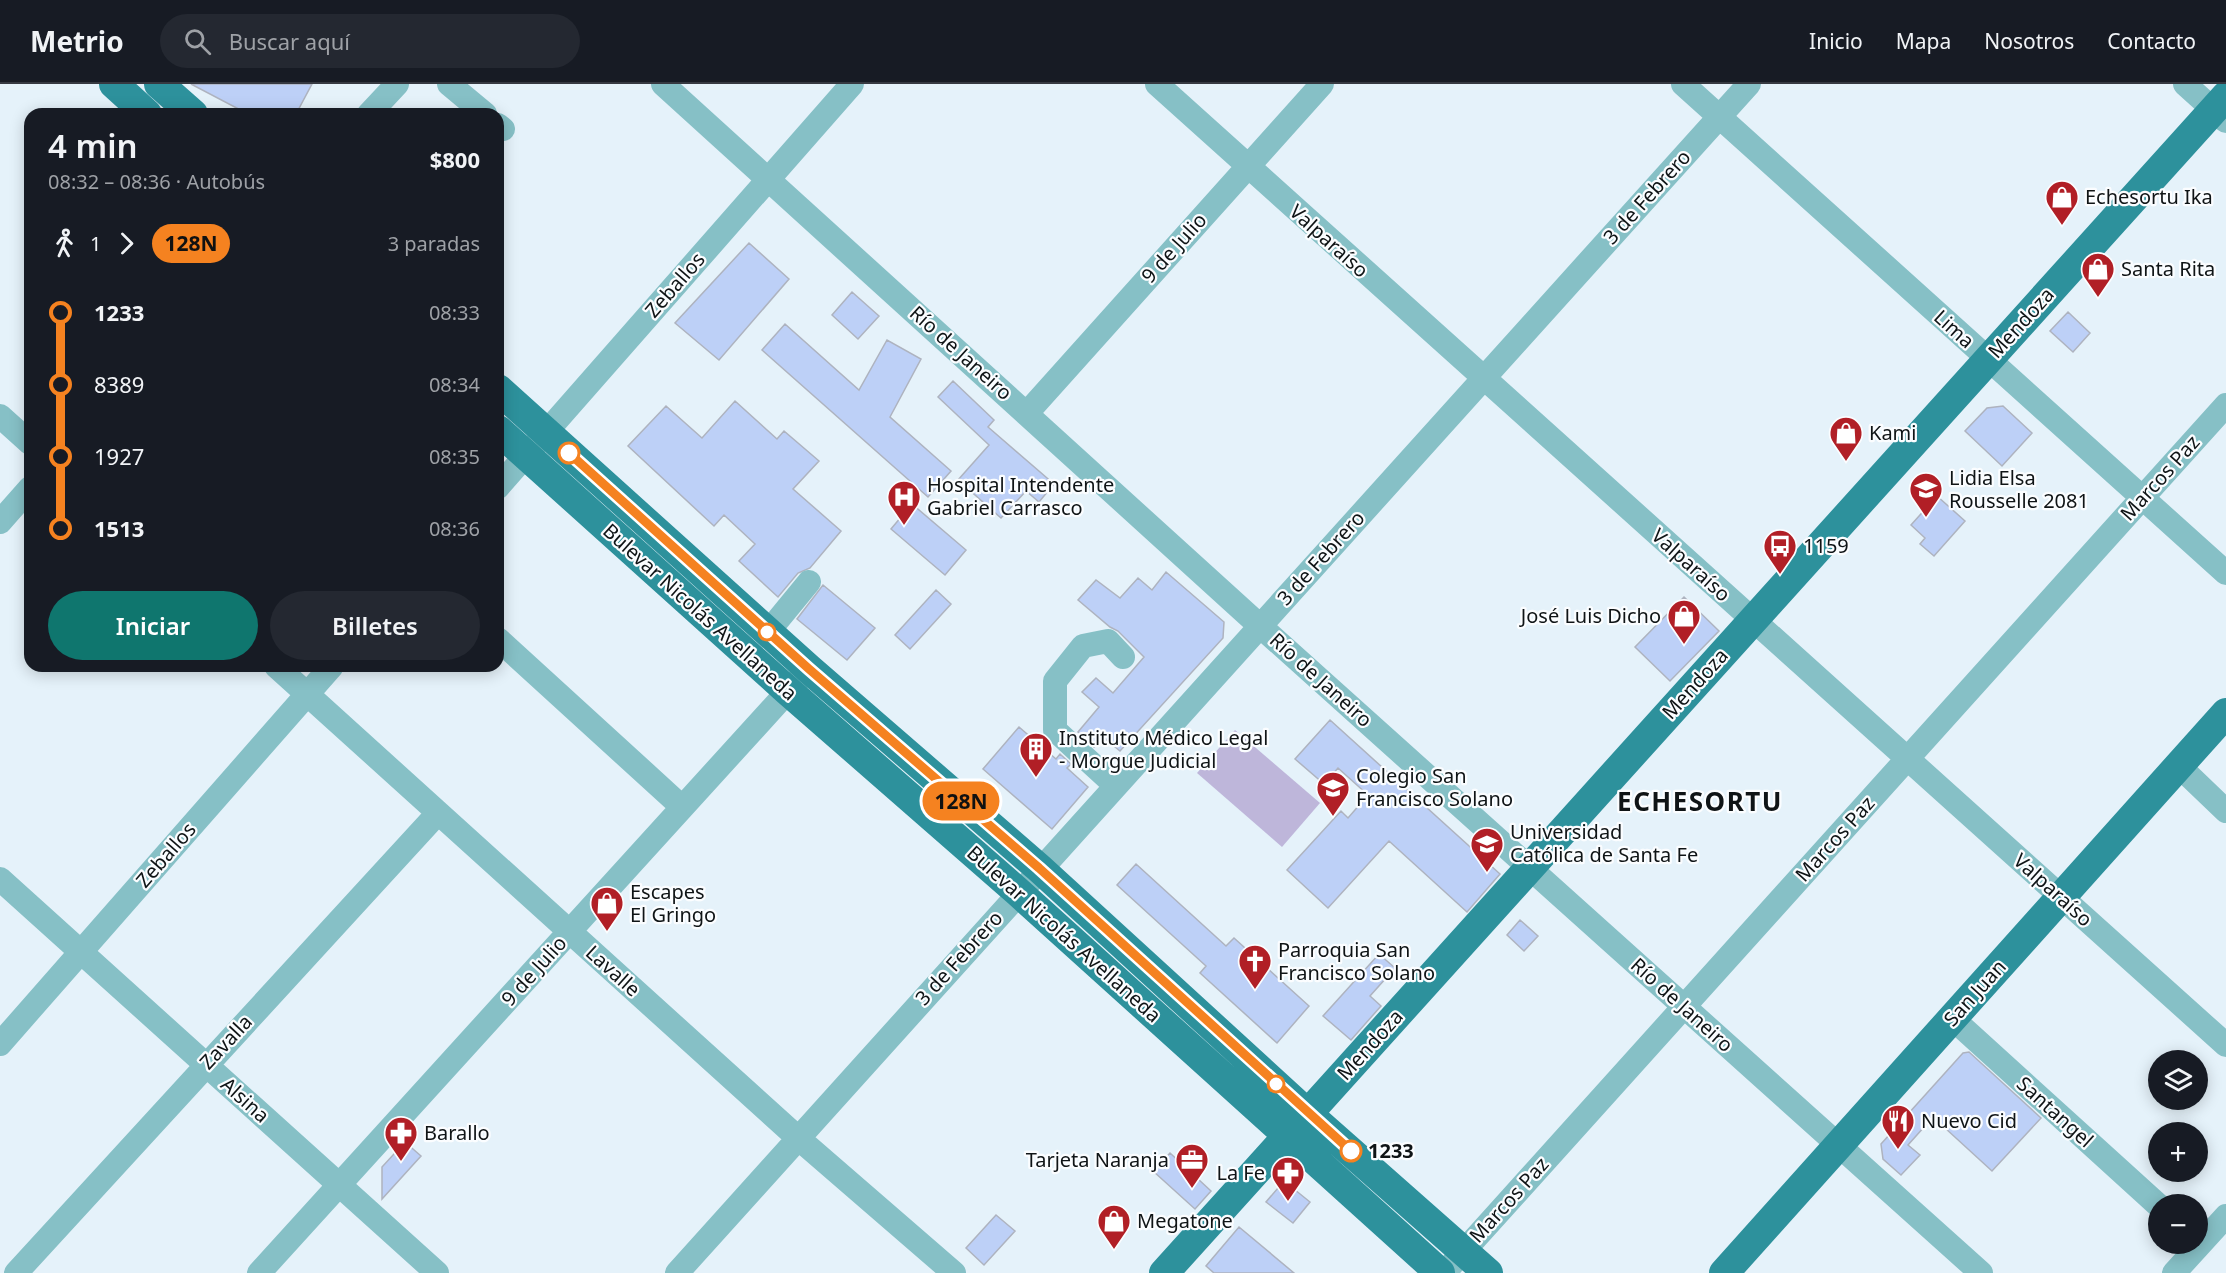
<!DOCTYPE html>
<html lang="es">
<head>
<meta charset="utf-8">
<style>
  body { margin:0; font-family:"Noto Sans",sans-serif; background:#242831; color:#f1f3f6; height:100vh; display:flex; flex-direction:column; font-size:22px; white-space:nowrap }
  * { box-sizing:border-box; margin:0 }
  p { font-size:20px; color:#9ea1a6 }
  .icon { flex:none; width:33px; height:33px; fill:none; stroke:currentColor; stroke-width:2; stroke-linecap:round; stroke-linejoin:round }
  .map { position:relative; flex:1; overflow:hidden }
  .panel { position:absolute; left:24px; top:24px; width:480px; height:564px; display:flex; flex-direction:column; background:#171b24; border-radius:18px; box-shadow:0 3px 15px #0003 }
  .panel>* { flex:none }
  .badge { padding:0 12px; border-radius:20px; font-size:21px; line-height:39px }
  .fabs { position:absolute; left:2148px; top:966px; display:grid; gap:12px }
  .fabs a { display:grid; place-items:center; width:60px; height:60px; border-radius:50%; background:#171b24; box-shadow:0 3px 15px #0003; font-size:30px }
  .map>.badge { position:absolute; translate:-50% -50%; box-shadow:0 0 0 3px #fff }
  .legs { display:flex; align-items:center; gap:9px; height:66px; padding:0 24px; font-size:20px }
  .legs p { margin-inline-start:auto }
  .headline { display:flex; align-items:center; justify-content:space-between; height:102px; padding:0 24px }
  h1 { font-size:33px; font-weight:600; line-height:45px }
  .primary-button { display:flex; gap:12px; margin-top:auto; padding:12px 24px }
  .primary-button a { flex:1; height:69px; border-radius:36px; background:#0f766e; color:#fff; font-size:24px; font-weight:600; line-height:69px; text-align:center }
  .primary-button a+a { background:#242831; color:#f1f3f6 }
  ul { padding:0 24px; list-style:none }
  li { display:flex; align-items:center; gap:21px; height:72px; font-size:22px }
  li i { display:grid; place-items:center; width:9px; height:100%; margin:0 8px; background:currentColor }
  li i::after { content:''; width:15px; height:15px; margin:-8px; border:4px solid; border-radius:50%; background:#171b24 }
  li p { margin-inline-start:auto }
  li:first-child i { background:linear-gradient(#0000 50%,currentColor 0) }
  li:last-child i { background:linear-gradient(currentColor 50%,#0000 0) }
  header { display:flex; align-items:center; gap:36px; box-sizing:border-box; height:84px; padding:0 30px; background:#171b24; border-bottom:2px solid #363941 }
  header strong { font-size:28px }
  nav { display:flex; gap:33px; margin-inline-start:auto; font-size:21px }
  .search { width:420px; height:54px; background:#242831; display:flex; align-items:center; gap:15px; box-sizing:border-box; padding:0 21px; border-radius:33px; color:#9ea1a6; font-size:22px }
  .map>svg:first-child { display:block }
  .green { fill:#beb6da }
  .building { fill:#bdd0f7; stroke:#aeb3bf; stroke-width:1.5 }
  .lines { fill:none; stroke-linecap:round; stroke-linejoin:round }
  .minor { stroke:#86c0c6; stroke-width:24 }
  .major { stroke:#2d919c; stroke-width:30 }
  .line-1-casing { stroke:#fff; stroke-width:14 }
  .line-1 { stroke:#f58220; stroke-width:9 }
  .stop-1-dot { fill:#fff; stroke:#f58220; stroke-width:3 }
  .labels { text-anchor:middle; stroke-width:4.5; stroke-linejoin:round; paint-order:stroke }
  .street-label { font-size:20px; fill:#0f1416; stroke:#fbfdff }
  .poi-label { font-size:20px; fill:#0f1416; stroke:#fbfdff; text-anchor:start }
  .stop-label { font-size:20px; font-weight:bold; fill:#0f1416; stroke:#fbfdff; text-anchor:start }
  .district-label { font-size:26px; font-weight:bold; letter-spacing:1.5px; fill:#0f1416; stroke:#fbfdff }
</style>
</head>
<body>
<header>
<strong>Metrio</strong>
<div class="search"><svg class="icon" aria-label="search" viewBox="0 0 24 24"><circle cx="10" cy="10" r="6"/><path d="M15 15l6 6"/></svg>Buscar aquí</div>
<nav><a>Inicio</a><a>Mapa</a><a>Nosotros</a><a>Contacto</a></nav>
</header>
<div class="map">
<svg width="2226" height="1189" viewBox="0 0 2226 1189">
  <rect width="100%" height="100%" fill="#e5f2fa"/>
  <path class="green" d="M1235,646l85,73 -38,44 -85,-74z"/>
  <path class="building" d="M191,0h121l-16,30h-48z
    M749,159l40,36 -70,81 -44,-37z
    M852,208l27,24 -21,23 -26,-24z
    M2068,228l22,21 -17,19 -23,-21z
    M785,240l74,66 28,-50 34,19 -31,58 61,54 -23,26 -166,-147z
    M953,297l41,39 -6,7 66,57 -15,18 -13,-11 -25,27 -43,-38 31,-35 -51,-48z
    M735,317l42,38 7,-8 35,30 -26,28 48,42 -31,37 -12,5 -20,24 -39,-36 16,-17 -31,-29 -10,11 -86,-80 38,-40 36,32z
    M2003,322l29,27 -30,33 -37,-35 22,-23z
    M1937,412l28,25 -31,35 -14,-12 5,-6 -14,-13z
    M912,420l54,46 -21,25 -54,-46z
    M1166,488l58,50 -1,16 -103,113 -17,-14 -9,10 -16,-15 21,-25 -17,-15 14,-14 17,15 31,-36 -26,-26 -8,-4 -32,-27 18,-20 24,18 18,-20 14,12z
    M823,501l52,43 -28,32 -50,-41z
    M936,506l15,14 -41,45 -15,-14z
    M1684,513l35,34 -49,50 -35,-34z
    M1330,636l170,154 -33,38 -78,-71 -61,67 -41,-38 54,-59 7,7 20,-23 -30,-27 -14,16 -29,-25z
    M1019,643l37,32 4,-5 11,10 -4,4 21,19 -36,42 -69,-60z
    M1136,780l90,82 8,-8 75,68 -32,37 -77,-70 6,-7 -89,-81z
    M1520,836l18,16 -14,15 -17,-16z
    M1379,870l16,14 -25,28 11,10 -30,34 -28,-24z
    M1969,968l72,66 -49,53 -59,-54 -25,28 12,10 -19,20 -18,-16 -2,-15 82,-91z
    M405,1058l16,14 -39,43v-32z
    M1170,1069l41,38 -16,18 -42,-38z
    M1284,1097l26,21 -17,21 -27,-21z
    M996,1131l19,16 -31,34 -18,-17z
    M1239,1143l55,46h-80l-8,-7z"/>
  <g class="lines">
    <path class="minor" d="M449,0l36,30
      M663,0l597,542 721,647
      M1157,0l1069,961
      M1683,0l543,489
      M2185,0l41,37
      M369,30l28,-30
      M498,41l5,4
      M1027,329l295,-329
      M0,332l30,27
      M498,403l354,-403
      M0,438l30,-34
      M768,548l41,-50
      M498,555l184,168
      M276,582l522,472 156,135
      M2179,682l47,45
      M1116,702l-61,-56v-49l28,-35 25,-5 15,16
      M0,795l437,394
      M1952,934l206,187
      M0,960l332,-378
      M16,1189l422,-460
      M259,1189l541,-595
      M677,1189l1072,-1189
      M1444,1189l782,-868
      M2174,1189l52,-57"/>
    <path class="major" d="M114,0l33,30
      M159,0l34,30
      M498,305l311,280 230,199 269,246 180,159
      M498,346l290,261 230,201 422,381
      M1164,1189l1062,-1177
      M1724,1189l502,-560"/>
  </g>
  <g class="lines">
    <defs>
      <path id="line-1" d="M569,369l240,216 230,199 312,283"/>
    </defs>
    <use href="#line-1" class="line-1-casing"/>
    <use href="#line-1" class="line-1"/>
  </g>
  <defs>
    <symbol id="shop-pin" viewBox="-11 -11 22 30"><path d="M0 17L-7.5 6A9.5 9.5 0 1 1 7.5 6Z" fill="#b11f26" stroke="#fbfdff"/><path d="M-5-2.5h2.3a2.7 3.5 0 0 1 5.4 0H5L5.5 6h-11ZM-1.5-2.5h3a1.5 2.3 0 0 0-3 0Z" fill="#fff"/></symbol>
    <symbol id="school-pin" viewBox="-11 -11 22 30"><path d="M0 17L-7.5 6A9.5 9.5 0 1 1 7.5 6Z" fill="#b11f26" stroke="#fbfdff"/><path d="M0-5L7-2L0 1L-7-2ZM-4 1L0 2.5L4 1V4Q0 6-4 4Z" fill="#fff"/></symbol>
    <symbol id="hospital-pin" viewBox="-11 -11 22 30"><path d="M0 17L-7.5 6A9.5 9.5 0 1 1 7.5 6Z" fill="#b11f26" stroke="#fbfdff"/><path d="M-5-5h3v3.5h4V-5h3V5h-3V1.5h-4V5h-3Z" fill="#fff"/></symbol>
    <symbol id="bus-pin" viewBox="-11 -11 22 30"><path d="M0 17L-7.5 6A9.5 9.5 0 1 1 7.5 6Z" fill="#b11f26" stroke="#fbfdff"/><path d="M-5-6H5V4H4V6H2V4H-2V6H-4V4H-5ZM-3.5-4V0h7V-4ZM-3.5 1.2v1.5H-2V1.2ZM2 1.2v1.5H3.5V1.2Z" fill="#fff"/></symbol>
    <symbol id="building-pin" viewBox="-11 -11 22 30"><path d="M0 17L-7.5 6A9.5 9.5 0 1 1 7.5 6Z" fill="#b11f26" stroke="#fbfdff"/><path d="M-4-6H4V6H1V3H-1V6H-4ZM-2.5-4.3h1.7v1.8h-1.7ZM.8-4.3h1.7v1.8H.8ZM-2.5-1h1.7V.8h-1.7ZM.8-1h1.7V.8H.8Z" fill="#fff"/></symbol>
    <symbol id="university-pin" viewBox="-11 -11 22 30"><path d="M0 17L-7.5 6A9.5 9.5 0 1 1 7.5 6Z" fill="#b11f26" stroke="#fbfdff"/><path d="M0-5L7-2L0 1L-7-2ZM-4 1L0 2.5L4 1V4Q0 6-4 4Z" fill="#fff"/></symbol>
    <symbol id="church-pin" viewBox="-11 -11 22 30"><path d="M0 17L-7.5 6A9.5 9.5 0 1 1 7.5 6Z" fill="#b11f26" stroke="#fbfdff"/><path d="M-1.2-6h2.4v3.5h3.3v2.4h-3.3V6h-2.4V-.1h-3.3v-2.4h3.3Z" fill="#fff"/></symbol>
    <symbol id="restaurant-pin" viewBox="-11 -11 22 30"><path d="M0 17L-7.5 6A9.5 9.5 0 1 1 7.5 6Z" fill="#b11f26" stroke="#fbfdff"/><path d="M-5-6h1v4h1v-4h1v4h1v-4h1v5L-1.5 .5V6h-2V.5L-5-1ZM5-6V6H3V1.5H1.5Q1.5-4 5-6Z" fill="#fff"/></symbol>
    <symbol id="pharmacy-pin" viewBox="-11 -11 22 30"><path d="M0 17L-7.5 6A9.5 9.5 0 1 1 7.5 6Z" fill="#b11f26" stroke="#fbfdff"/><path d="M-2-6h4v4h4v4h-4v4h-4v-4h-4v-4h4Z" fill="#fff"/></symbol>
    <symbol id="office-pin" viewBox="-11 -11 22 30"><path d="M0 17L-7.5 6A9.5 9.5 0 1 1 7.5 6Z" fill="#b11f26" stroke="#fbfdff"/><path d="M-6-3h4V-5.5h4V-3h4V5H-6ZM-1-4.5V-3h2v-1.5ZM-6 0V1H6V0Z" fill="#fff"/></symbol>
  </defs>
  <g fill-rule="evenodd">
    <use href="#shop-pin" x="2043" y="94" width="38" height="52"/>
    <use href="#shop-pin" x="2079" y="166" width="38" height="52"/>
    <use href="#shop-pin" x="1827" y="330" width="38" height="52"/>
    <use href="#school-pin" x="1907" y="386" width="38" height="52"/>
    <use href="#hospital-pin" x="885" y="394" width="38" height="52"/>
    <use href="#bus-pin" x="1761" y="443" width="38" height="52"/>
    <use href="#shop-pin" x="1665" y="513" width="38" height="52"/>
    <use href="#building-pin" x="1017" y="646" width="38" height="52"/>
    <use href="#school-pin" x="1314" y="685" width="38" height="52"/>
    <use href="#university-pin" x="1468" y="741" width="38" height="52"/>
    <use href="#shop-pin" x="588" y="800" width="38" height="52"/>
    <use href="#church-pin" x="1236" y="858" width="38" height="52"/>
    <use href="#restaurant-pin" x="1879" y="1018" width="38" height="52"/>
    <use href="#pharmacy-pin" x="382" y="1030" width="38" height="52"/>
    <use href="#office-pin" x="1173" y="1057" width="38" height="52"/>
    <use href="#pharmacy-pin" x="1269" y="1070" width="38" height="52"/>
    <use href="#shop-pin" x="1095" y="1118" width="38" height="52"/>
  </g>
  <g class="stop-1-dot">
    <circle cx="569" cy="369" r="10"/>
    <circle cx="767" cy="548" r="8"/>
    <circle cx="1276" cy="1000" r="8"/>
    <circle cx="1351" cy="1067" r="10"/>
  </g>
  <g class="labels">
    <g class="street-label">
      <text transform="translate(1647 113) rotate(-48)" y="7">3 de Febrero</text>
      <text transform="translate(1329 157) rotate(42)" y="7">Valparaíso</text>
      <text transform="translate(1174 164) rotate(-48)" y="7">9 de Julio</text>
      <text transform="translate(675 201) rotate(-49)" y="7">Zeballos</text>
      <text transform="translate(2021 239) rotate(-48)" y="7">Mendoza</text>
      <text transform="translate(1954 245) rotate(42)" y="7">Lima</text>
      <text transform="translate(961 269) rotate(42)" y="7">Río de Janeiro</text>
      <text transform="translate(2160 394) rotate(-48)" y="7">Marcos Paz</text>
      <text transform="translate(1321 474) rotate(-48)" y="7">3 de Febrero</text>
      <text transform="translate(1691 481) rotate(42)" y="7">Valparaíso</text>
      <text transform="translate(700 528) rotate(42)" y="7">Bulevar Nicolás Avellaneda</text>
      <text transform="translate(1321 596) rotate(42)" y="7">Río de Janeiro</text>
      <text transform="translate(1695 600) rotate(-48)" y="7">Mendoza</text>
      <text transform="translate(1835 755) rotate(-48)" y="7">Marcos Paz</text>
      <text transform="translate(166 771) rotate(-49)" y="7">Zeballos</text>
      <text transform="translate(2053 806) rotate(42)" y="7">Valparaíso</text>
      <text transform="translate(1064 850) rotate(42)" y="7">Bulevar Nicolás Avellaneda</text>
      <text transform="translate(959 874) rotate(-48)" y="7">3 de Febrero</text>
      <text transform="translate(534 887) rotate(-48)" y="7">9 de Julio</text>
      <text transform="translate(613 887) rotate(42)" y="7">Lavalle</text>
      <text transform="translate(1975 909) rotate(-48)" y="7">San Juan</text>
      <text transform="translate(1682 921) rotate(42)" y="7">Río de Janeiro</text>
      <text transform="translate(226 958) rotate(-47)" y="7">Zavalla</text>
      <text transform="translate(1370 961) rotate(-48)" y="7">Mendoza</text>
      <text transform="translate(245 1016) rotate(42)" y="7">Alsina</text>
      <text transform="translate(2055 1028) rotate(42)" y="7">Santangel</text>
      <text transform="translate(1509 1116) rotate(-48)" y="7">Marcos Paz</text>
    </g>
    <g class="poi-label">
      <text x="2085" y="120">Echesortu Ika</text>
      <text x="2121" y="192">Santa Rita</text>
      <text x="1869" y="356">Kami</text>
      <text x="1949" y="401">Lidia Elsa<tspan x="1949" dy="23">Rousselle 2081</tspan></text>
      <text x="927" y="408">Hospital Intendente<tspan x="927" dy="23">Gabriel Carrasco</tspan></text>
      <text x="1803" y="469">1159</text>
      <text x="1661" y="539" text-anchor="end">José Luis Dicho</text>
      <text x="1059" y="661">Instituto Médico Legal<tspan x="1059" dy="23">- Morgue Judicial</tspan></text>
      <text x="1356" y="699">Colegio San<tspan x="1356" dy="23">Francisco Solano</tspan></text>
      <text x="1510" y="755">Universidad<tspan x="1510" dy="23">Católica de Santa Fe</tspan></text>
      <text x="630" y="815">Escapes<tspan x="630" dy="23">El Gringo</tspan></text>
      <text x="1278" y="873">Parroquia San<tspan x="1278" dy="23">Francisco Solano</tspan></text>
      <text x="1921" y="1044">Nuevo Cid</text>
      <text x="424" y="1056">Barallo</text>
      <text x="1169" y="1083" text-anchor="end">Tarjeta Naranja</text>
      <text x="1265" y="1096" text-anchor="end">La Fe</text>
      <text x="1137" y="1144">Megatone</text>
    </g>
    <g class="stop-label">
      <text x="1368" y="1074">1233</text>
    </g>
    <g class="district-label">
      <text x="1700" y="727">ECHESORTU</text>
    </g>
  </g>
</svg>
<div class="fabs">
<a><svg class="icon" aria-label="layers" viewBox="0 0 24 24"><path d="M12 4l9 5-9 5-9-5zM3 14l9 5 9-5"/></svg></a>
<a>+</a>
<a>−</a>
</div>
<b class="badge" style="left:961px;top:717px;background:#f58220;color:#111">128N</b>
<section class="panel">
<div class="headline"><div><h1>4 min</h1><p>08:32 – 08:36 · Autobús</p></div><b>$800</b></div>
<div class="legs"><svg class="icon" aria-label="walk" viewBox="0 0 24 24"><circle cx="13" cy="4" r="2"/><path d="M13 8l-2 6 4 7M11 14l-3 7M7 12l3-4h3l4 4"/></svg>1<svg class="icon" aria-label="forward" viewBox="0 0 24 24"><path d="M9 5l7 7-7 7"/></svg><b class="badge" style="background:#f58220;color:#111">128N</b><p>3 paradas</p></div>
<ul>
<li><i style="color:#f58220"></i><b>1233</b><p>08:33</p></li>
<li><i style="color:#f58220"></i><span>8389</span><p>08:34</p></li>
<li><i style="color:#f58220"></i><span>1927</span><p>08:35</p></li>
<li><i style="color:#f58220"></i><b>1513</b><p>08:36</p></li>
</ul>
<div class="primary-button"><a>Iniciar</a><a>Billetes</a></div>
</section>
</div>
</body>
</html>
